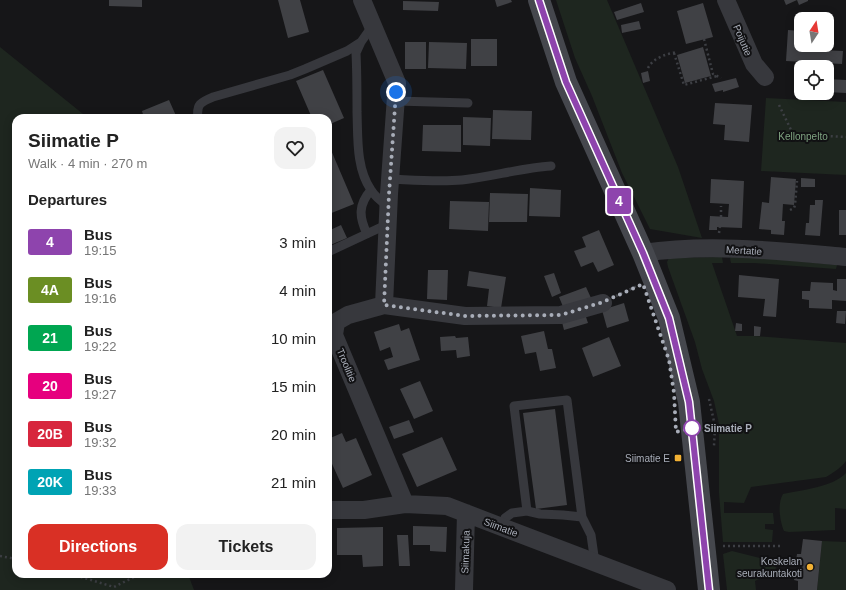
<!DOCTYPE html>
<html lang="en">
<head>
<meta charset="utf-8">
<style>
  body { margin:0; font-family:Helvetica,sans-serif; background:#f2f2f2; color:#222; height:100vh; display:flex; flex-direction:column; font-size:15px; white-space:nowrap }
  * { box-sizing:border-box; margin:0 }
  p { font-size:13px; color:#767676 }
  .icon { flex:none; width:22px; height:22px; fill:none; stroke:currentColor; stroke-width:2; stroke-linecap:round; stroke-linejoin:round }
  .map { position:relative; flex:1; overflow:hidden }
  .side { position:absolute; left:12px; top:114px; width:320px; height:464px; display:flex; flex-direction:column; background:#fff; border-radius:12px; box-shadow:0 2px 10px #0003 }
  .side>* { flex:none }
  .badge { padding:0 8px; border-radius:3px; font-size:14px; line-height:26px }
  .needle { width:26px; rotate:12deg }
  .fabs { position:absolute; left:794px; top:12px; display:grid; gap:8px }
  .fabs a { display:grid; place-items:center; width:40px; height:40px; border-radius:8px; background:#fff; box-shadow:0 2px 10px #0003; font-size:20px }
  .you { position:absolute; width:20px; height:20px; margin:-10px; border:3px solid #fff; border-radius:50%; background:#1a73e8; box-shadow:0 0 0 6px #1a73e833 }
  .map>.badge { position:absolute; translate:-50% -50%; box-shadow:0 0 0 2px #fff }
  h2 { padding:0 16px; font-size:15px; line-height:36px }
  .round { display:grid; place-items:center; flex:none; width:42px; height:42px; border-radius:12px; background:#f2f2f2 }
  .summary { display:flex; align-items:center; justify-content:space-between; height:68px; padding:0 16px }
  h1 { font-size:19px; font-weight:700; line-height:30px }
  .primary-button { display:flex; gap:8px; margin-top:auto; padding:8px 16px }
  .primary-button a { flex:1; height:46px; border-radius:12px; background:#d93025; color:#fff; font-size:16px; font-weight:700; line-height:46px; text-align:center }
  .primary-button a+a { background:#f2f2f2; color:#222 }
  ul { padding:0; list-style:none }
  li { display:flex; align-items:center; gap:12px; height:48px; padding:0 16px }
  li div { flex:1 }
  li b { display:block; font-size:15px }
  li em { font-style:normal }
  li .badge { min-width:44px; font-weight:700; text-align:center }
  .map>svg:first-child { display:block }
  .green { fill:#1e261f }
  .building { fill:#404145 }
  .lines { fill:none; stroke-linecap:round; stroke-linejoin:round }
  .path { stroke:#3d3f44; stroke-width:2.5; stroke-dasharray:2 3; stroke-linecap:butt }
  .lane { stroke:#37383d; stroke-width:9 }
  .street { stroke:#37383d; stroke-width:18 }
  .secondary { stroke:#45474d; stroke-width:22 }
  .line-casing { stroke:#fff; stroke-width:9 }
  .line { stroke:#8e44ad; stroke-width:6 }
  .walk { stroke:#a8adb8; stroke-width:4; stroke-dasharray:0 7.2 }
  .stop-dot { fill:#fff; stroke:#8e44ad; stroke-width:2 }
  .poi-dot { fill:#f2b134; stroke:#111113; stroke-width:1.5 }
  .labels { text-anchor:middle; stroke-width:4; stroke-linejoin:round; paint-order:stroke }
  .street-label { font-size:10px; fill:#a8adb8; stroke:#111113 }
  .park-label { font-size:10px; fill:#7fa381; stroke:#111113 }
  .stop-label { font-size:10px; font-weight:bold; fill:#a8adb8; stroke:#111113; text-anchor:start }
  .poi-label { font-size:10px; fill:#a8adb8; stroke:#111113; text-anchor:end }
</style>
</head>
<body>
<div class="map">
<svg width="846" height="590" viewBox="0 0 846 590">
  <rect width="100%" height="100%" fill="#161618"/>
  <path class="green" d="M556,0h51l71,167 24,71 -52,-9 -28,-56 -30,-77 -17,-38z
    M0,47l88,71h-72v456h172l6,16h-194z
    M766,98l80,4v73l-85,-4z
    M733,255l104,10 -1,4 -82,-6h-23l-1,-5z
    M722,257l1,6h-11l25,73h17l92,7v118c-5,7 -12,11 -20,16l-75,10 -7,16 -20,-1v11h49l1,9v2h-9v5l8,1 -1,12h-49l-4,-49v-69l-5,-23 -12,-32 -7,-27 -27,-75 -1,-5 2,-4z
    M846,473v36l-11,-1v22l-46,2 -5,-1c-4,-10 -7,-27 -1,-37 19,-4 50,-7 63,-21z
    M822,541l24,1v48h-29z
    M732,551l40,10 4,2c0,3 0,6 -1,8 -3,5 -14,7 -20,10l1,9h-29l-4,-36z"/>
  <path class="building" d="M109,0h33v7l-33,-1z
    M278,0h22l9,32 -21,6z
    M495,0h16l1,2 -15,5z
    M784,0h24v1l-9,4 -2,-5 -11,5z
    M403,1l36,1 -1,9 -35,-1z
    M641,3l3,9 -27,8 -3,-8z
    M703,3l10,34 -27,7 -9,-33z
    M814,12l4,2 1,5h-13v-3l3,-3z
    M639,21l2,8 -19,4 -1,-8z
    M788,30l13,1 -1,18 43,2 -1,13 -56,-3z
    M471,39h26v27h-26z
    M405,42h21v27h-21z
    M429,42l38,1 -1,26 -38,-1z
    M703,47l8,29 -26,7 -8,-28z
    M323,70l21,48 -16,7v-7h-16l-16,-37z
    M648,71l2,10 -7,2 -2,-10z
    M797,77l4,1v12h-5z
    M736,78l3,9 -16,5v-2l-8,2 -3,-8z
    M827,79l19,1v13l-19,-1z
    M169,100l8,18h-33l-2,-7z
    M715,103l37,2 -3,37 -25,-2 1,-15 -12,-1z
    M493,110l39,1 -1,29 -39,-1z
    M463,117l28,1 -1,28 -27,-1z
    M423,125h38v27l-39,-1z
    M328,143l26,61 -25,10 -1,-2z
    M771,177l25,2 -2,26 -11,-1 -1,17h3l-1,14 -13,-1v-4l-12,-1 3,-27 7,1z
    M801,178l14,1v8h-14z
    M711,179l33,2 -2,47 -25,-1v3h-8l1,-14 18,1 1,-13 -19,-1z
    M530,188l31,2 -1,27 -31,-1z
    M490,193l38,1 -1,28h-38z
    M815,200h8l-3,36 -15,-1 1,-12h3l1,-18h5z
    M450,201l39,1 -1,29 -39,-2z
    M839,210h7v25h-7z
    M341,225l6,13 -19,8v-15z
    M599,230l15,35 -16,7 -5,-10 -12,5 -7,-16 12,-4 -4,-10z
    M428,270h20l-1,30 -20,-1z
    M469,271l37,6 -5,31 -14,-2 2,-17 -22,-3z
    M554,273l7,20 -9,4 -8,-21z
    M739,275l40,4 -3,38 -13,-1 2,-17 -27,-2z
    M837,279h9v22l-14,-1v9l-23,-1v-8l-7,-1v-8h8l1,-9 22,1v7l4,1z
    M586,287l5,11 -27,11 -5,-12z
    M624,303l5,18 -22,7 -5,-18z
    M584,311l4,12 -24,7 -3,-12z
    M837,311h9l-1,13 -9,-1z
    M736,323l6,1v7h-7z
    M399,324l2,7 8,-3 11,32 -32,10 -4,-10 9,-3 -3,-10 -10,4 -6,-19z
    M754,326l7,1 -1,9h-6z
    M544,331l4,18h4l4,19 -16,3 -4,-19 -11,2 -4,-18z
    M455,336l1,2 12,-1 2,19 -13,2 -1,-8 -15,1 -1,-14z
    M609,337l12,29 -28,11 -11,-29z
    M420,381l13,30 -19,8 -14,-30z
    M555,409l12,96 -31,4 -13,-96z
    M409,420l5,12 -20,7 -5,-12z
    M342,433l4,9 10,-4 16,37 -29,13 -15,-33v-16z
    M442,437l15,33 -40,17 -15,-33z
    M413,526l34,1 -1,25 -16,-1v-6h-17z
    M383,527v39l-20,1 -1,-12h-25v-27z
    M397,535h11l2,31h-11z
    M803,539l19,2 -5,49h-19v-9l-4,-1 1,-7 4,1 1,-13h-4l1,-7h4z"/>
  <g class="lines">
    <path class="path" d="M704,39l9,35 8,4
      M674,53l10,32 33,-9
      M648,68c5,-10 18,-14 29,-16
      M779,105l14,29 53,3
      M790,210l4,-2 1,-3 2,-24
      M721,217v-11
      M719,233l1,-6
      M616,296l21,-10
      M709,399l6,27 -1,20
      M723,546h59
      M0,556l16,3
      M71,574l43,13 26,-13"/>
    <path class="lane" d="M361,42l-5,11c1,20 1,40 1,59 1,26 -1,56 14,78 4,7 11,12 18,17
      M396,101l72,2
      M198,118c-2,-14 3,-16 15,-21l77,-22 15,-6 42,-18 14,-9 12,-17
      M390,179c24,1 48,3 72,1 29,-3 59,-12 89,-14
      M367,234c-8,-17 -9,-29 4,-44
      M328,252l60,-28
      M527,511l-13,-105 53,-6 15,117 9,18 4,28
      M502,527l3,-9 7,-5 15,-2 13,3 23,1 19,2"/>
    <path class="street" d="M362,0l35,83 -8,111 -5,111
      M726,0l28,64 11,13
      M643,253c66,-10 137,-2 203,4
      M405,504l-71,-169 2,-13 12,-7 36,-10 81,11 96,-1 42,-12
      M328,510h36l41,-6 42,2 220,84
      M464,590l2,-77"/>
    <path class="secondary" d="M539,0l27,82 77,171 26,65 20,84 20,188"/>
  </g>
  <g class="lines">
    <defs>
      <path id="line" d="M539,0l27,82 77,171 26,65 20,84 20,188"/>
    </defs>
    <use href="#line" class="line-casing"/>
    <use href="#line" class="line"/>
    <path class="walk" d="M396,92l-7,102 -5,111 81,11 96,-1 42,-13 40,-18 26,76 5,33 2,39 16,-4"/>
  </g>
  <circle class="stop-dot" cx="692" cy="428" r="8"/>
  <g class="poi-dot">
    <rect x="674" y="454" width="8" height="8" rx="2"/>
    <circle cx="810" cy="567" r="4"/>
  </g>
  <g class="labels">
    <g class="street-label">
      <text transform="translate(743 40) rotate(67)" y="4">Poijutie</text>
      <text transform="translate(744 250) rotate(3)" y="4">Mertatie</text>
      <text transform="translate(347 365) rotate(67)" y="4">Troolitie</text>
      <text transform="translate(501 527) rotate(21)" y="4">Siimatie</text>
      <text transform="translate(465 552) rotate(-88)" y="4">Siimakuja</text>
    </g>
    <g class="park-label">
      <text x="803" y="140">Kellonpelto</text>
    </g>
    <g class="stop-label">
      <text x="704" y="432">Siimatie P</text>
    </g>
    <g class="poi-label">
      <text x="670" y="462">Siimatie E</text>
      <text x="802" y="565">Koskelan<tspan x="802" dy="12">seurakuntakoti</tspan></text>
    </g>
  </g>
</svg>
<div class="fabs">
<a><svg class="needle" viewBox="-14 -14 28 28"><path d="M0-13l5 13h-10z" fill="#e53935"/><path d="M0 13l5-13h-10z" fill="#767676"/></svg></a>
<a><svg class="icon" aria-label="locate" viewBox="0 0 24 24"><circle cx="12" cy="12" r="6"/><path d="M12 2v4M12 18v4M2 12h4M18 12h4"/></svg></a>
</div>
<div class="you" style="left:396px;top:92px"></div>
<b class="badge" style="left:619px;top:201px;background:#8e44ad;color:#fff">4</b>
<section class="side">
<div class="summary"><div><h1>Siimatie P</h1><p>Walk · 4 min · 270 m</p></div><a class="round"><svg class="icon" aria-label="heart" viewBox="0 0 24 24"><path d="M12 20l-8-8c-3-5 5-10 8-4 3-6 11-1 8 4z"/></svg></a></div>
<h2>Departures</h2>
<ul>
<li><span class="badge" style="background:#8e44ad;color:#fff">4</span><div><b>Bus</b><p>19:15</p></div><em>3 min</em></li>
<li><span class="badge" style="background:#6b8e23;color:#fff">4A</span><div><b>Bus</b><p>19:16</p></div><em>4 min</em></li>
<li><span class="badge" style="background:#00a651;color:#fff">21</span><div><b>Bus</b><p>19:22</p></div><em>10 min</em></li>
<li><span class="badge" style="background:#e6007e;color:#fff">20</span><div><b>Bus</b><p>19:27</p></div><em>15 min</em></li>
<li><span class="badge" style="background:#d7263d;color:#fff">20B</span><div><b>Bus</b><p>19:32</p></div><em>20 min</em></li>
<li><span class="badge" style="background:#00a3b4;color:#fff">20K</span><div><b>Bus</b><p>19:33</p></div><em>21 min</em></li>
</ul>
<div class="primary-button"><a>Directions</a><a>Tickets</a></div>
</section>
</div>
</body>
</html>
